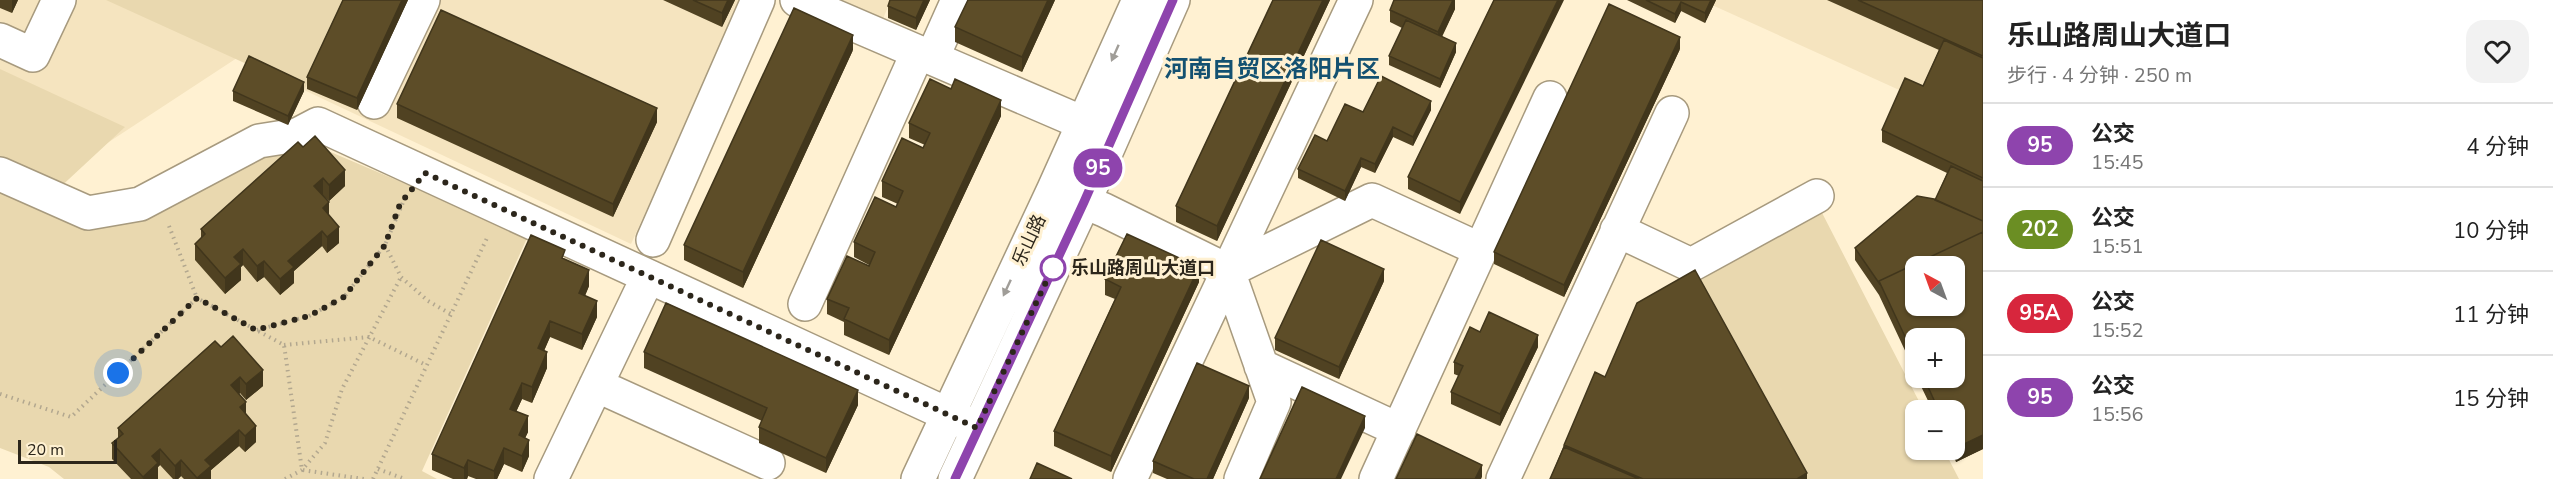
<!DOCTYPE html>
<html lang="zh">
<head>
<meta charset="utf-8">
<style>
  body { margin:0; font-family:"Nunito Sans","Noto Sans SC",sans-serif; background:#f2f2f2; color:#222; height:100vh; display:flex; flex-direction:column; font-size:22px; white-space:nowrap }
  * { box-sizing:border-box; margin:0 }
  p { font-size:20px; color:#767676 }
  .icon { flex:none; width:33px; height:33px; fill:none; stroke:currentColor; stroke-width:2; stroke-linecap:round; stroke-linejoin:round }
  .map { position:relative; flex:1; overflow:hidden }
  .panel { display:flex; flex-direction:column; background:#fff; width:570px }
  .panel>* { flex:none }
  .badge { padding:0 12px; border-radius:20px; font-size:21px; line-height:39px }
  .needle { width:39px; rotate:319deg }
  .controls { position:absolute; left:1905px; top:256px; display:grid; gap:12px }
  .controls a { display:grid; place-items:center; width:60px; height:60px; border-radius:12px; background:#fff; box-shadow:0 2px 4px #0004; font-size:30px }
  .scale { position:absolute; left:18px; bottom:15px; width:99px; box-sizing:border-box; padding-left:6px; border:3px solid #2c261b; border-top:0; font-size:16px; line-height:21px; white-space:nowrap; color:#2c261b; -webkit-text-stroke:4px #fff1d2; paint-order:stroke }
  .you { position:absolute; width:30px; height:30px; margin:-15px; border:4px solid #fff; border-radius:50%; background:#1a73e8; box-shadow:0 0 0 9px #1a73e833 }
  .map>.badge { position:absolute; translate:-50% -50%; box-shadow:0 0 0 3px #fff }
  .round { display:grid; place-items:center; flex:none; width:63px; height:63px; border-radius:18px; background:#f2f2f2 }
  .overview { display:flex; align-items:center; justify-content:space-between; height:102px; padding:0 24px }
  h1 { font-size:28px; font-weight:700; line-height:45px }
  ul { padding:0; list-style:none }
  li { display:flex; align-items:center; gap:18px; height:84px; padding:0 24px; border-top:2px solid #e0e0e0 }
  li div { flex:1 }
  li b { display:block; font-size:22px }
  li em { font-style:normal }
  li .badge { min-width:66px; font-weight:700; text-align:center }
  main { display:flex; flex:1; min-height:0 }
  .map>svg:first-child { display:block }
  .built { fill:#f5e4bf }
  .green { fill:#e9d8af }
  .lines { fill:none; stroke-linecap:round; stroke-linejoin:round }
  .minor-casing { stroke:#a79a7e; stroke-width:36 }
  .major-casing { stroke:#a79a7e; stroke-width:36 }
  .path { stroke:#b2a78f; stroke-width:4; stroke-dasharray:1.5 4.5; stroke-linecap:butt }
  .minor { stroke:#fff; stroke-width:33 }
  .major { stroke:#fff; stroke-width:33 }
  .wall { fill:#504222 }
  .shaded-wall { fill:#41361c }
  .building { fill:#5d4d28; stroke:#41361c; stroke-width:1.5; fill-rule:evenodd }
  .oneway { fill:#a09d98 }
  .line-casing { stroke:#fff; stroke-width:14 }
  .line { stroke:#8e44ad; stroke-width:9 }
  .walk { stroke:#2c261b; stroke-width:6; stroke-dasharray:0 10.8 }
  .stop-dot { fill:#fff; stroke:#8e44ad; stroke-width:3 }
  .labels { text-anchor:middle; stroke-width:6; stroke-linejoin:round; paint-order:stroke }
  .street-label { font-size:18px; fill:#2c261b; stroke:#fff1d2 }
  .stop-label { font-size:18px; font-weight:bold; fill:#2c261b; stroke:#fff1d2; text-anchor:start }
  .district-label { font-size:24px; font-weight:bold; fill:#145171; stroke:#fff1d2 }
</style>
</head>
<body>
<main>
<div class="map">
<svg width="1983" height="479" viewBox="0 0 1983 479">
  <rect width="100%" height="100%" fill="#fff1d2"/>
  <path class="built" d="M0,0h345l-39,88 41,-88h394l-110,244 -327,-154 -61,-36 -189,124 -54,-27z
    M837,0h54l-9,21z
    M1701,0h282v128z"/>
  <path class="green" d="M106,0h241l-43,90z
    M0,69l125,58 -70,65 -55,-30z
    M307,142l221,94 -106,235 15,8h-373l-15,-12 -49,-19v-259l131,29 132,-68z
    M1819,207l105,204h-8v39h28l15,29h-156l-108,-195z"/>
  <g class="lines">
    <defs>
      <path id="minor" d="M797,0l286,123
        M0,40l33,15 26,-55
        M932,58l26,-58
        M374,102l49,-102
        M0,174l88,39 52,-9 119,-63 38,-6 21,-11 657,303
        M1058,191l46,19 124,61
        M1617,230l74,35 126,-69
        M653,240l105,-240
        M805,304l113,-252
        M1261,366l138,64
        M596,385l172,78
        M551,479l97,-202
        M1130,479l226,-479
        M1241,479l33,-77 -46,-131 144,-71 109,50
        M1376,479l174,-381
        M1503,479l169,-366"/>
      <path id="major" d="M918,479l136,-290 85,-189
        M955,479l129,-277 89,-202"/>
    </defs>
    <use href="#minor" class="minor-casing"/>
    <use href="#major" class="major-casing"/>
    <path class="path" d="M169,226l28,72
      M385,245l16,32 27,24 23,13
      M257,330l52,-14 35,-19 41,-52 19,-45
      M284,345l85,-8 57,28
      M0,394l71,23 126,-119 87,47 18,125 62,9
      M378,469l27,10
      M285,479l17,-9 23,-27 17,-54 59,-112
      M373,479l114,-241"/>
    <use href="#minor" class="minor"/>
    <use href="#major" class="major"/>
  </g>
  <path class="wall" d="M0,0h18l-6,13 -12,-5z
    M343,0h65l-51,110 -50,-21v-12z
    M663,0h72l-13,27z
    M890,0h40l-14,30 -28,-12v-12z
    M1055,0l-33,72 -67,-30v-15z
    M1273,0h57l-113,241 -41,-19v-16z
    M1455,0v9l-13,28 14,15 -16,36 -51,-23v-9l13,-28 -12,-6v-12z
    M1494,0l-34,214 -52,-25v-12z
    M1627,0h89l-11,23 -24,-12 -6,12z
    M1827,0h156v449l-27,13 -5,-12h3v-39h-21l-16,-33h37l-38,-39v35l-37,-79 -24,-35v-12l80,-48 12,-27 -65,-31v-12l41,-44 16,-36z
    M1680,49l-116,248 -70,-33v-12z
    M853,50l-110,238 -59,-28v-15z
    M233,91h71l-16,34 -55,-24z
    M397,104l260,18 -44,95 -216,-99z
    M1431,110l-18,36 -20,-9 -18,36 -14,-6 -16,34 -47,-23v-9l29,-28 36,-29z
    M1001,116l-112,239 -45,-20v-13l-17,-8v-15l42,-33v-1l-15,-8v-15l42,-35 2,-3 -16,-7v-16l41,-33 2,-3 -16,-7v-15z
    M303,147l42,39 -16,15 -7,-6 17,48 -12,10 -5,-7 -28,25v12l-14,12 -16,-18 -7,5 -14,-17 -2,2v13l-16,14 -30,-34v-16l6,-5v-10z
    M565,259l24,27 -4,10 12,21 -15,33 -32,-13 -6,14 3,17 -15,35 -10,-4 -6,13 12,20 -3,6 4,18 -7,16 -18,-8 -7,15h-21l-8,-3 -1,3h-14l-21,-9v-16z
    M1105,279l94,3 -88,190 -57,-26v-15l61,-132 -10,-4z
    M1384,281l-45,98 -64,-29v-12z
    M215,341l48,45 -17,14 -6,-7 -1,1 17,48 -11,10 -6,-6 -28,24v9h-27l-3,-3 -3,3h-5l-13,-14 -2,2v12h-27l-19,-20v-16l6,-5v-10z
    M1538,347l-38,79 -49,-22v-12l8,-16 -5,-2v-12z
    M644,352l214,53 -32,68 -67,-30v-16l3,-6 -118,-53z
    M1249,398l-36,81h-46l-14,-6v-12z
    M1564,445l243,34h-257z"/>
  <path class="shaded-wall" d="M12,0h6l-6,13z
    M402,0h6l-51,110v-12z
    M728,0h7l-13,27v-14z
    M924,0h6l-14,30v-12z
    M1048,0h7l-33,72v-15z
    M1323,0h7l-113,241v-15z
    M1453,0h2v9l-17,35v-12z
    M1558,0h6l-104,214v-12z
    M1711,0h5l-11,23v-10z
    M1681,2v9l-6,12v-9z
    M853,35v15l-110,238v-16z
    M1680,37v12l-116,248v-12z
    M1456,43v9l-16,36v-9z
    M304,82v9l-16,34v-9z
    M1001,100v16l-112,239v-15z
    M1431,101v9l-18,36v-9z
    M657,108v14l-44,95v-13z
    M1393,127v10l-18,36v-9z
    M1361,158v9l-16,34v-10z
    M345,170v16l-16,15v-16z
    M323,178v16l-9,8v-16z
    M329,202v16l-6,-10z
    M339,227v16l-12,10v-16z
    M322,231v15l-28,25v12l-14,12v-16l8,-18z
    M243,249v16l-2,2v13l-16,14v-16l9,-21z
    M264,261v16l-7,5v-16z
    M1199,267v15l-88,190v-16z
    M1384,269v12l-45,98v-12z
    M589,270v16l-10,23v-16z
    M597,301v16l-15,33v-16z
    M550,321v16l-12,27v-16z
    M1538,335v12l-38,79v-12z
    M547,352v16l-15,35v-16z
    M263,370v16l-17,14v-16z
    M240,377v16l-9,8v-16z
    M522,383v16l-12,26v-16z
    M1249,386v12l-36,81h-6z
    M858,390v15l-32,68v-15z
    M246,402v16l-6,-11z
    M528,416v16l-9,19v-16z
    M1365,416v12l-24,51h-5z
    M256,426v16l-11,10v-16z
    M239,430v16l-28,24v9h-14l8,-19z
    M1983,435v14l-27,13v-14z
    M529,440v16l-7,16v-16z
    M504,448v16l-7,15h-3v-8z
    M160,449v16l-2,2v12h-15l9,-23z
    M181,460v16l-3,3h-3v-13z
    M468,460v16l-1,3h-3v-11z
    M1482,465v12l-1,2h-6z
    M1807,473v6h-10z"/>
  <path class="building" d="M343,0h59l-45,98 -50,-21z
    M693,0h35l-6,13z
    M890,0h34l-8,18 -28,-12z
    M968,0h80l-26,57 -67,-30z
    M1273,0h50l-106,226 -41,-20z
    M1394,0h59l-15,32 -48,-22z
    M1494,0h64l-98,202 -52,-25z
    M1646,0h65l-6,13 -24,-11 -6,12z
    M1858,0h125v56z
    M1609,4l71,33 -116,248 -70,-33z
    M794,8l59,27 -110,237 -59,-27z
    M441,10l216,98 -44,96 -216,-100z
    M1406,20l50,23 -16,36 -51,-23z
    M1944,40l39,18v120l-101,-48 23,-52 18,8z
    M249,56l55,26 -16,34 -55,-25z
    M1381,76l50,25 -18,36 -20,-10 -18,37 -14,-6 -16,33 -47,-22 17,-34 12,6 18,-37 18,8z
    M930,79l21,10 4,-10 46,21 -112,240 -45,-21 5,-11 -22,-9 20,-43 22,10 6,-14 -21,-10 21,-45 21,10 7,-16 -21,-10 20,-43 21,10 7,-15 -21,-10z
    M315,136l30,34 -16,15 -6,-7 -9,8 15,16 -6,6 16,19 -12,10 -5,-6 -34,30 6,6 -14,12 -16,-18 -7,5 -14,-17 -9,8 7,7 -16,14 -30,-34 10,-10 -4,-5 97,-87 5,5z
    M1951,166l32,15v40l-48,-21z
    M1917,196l17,3 49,22v11l-104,49v2l-24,-35z
    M1983,232v203l-27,13 -2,-4v-33h-15l-15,-33h30v-39h-38v21l-37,-79zM1916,267h38v39h-38z
    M1127,234l72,33 -88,189 -57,-25 67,-144 -16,-8z
    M531,235l34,15 -3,8 27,12 -10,23 18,8 -15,33 -32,-13 -12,27 9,4 -15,35 -10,-4 -12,26 18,7 -9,19 10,5 -7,16 -18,-8 -10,23 -26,-11 -4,8 -32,-14z
    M1321,240l63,29 -45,98 -64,-29z
    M1695,270l112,203 -10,6h-154l-79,-34 31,-73 10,5 32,-74z
    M666,303l192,87 -32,68 -67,-31 8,-19 -123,-56z
    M1489,312l49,23 -38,79 -49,-22 12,-26 -9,-4 16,-35 10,5z
    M233,336l30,34 -17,14 -6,-7 -9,8 15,17 -6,5 16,19 -11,10 -6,-6 -34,30 6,6 -14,12 -16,-18 -6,6 -15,-17 -8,7 6,7 -15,14 -31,-34 11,-9 -5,-6 97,-87 6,6z
    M1197,363l52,23 -42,93h-13l-41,-18z
    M1302,387l63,29 -29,63h-76z
    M1417,434l65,31 -7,14h-79z
    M1564,447l75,32h-89z
    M1037,463l35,16h-42z"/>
  <defs><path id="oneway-solid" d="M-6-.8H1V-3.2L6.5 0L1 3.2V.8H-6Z" transform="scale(1.5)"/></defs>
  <g class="oneway">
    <use href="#oneway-solid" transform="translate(1115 53) rotate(114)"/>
    <use href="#oneway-solid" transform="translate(1007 288) rotate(115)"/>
  </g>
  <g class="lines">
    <defs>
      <path id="line" d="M955,479l129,-277 89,-202"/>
    </defs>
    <use href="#line" class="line-casing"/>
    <use href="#line" class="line"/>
    <path class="walk" d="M118,373l79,-75 59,32 53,-14 35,-19 41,-52 15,-41 25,-31 552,255 78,-165 -2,5"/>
  </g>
  <circle class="stop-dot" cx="1053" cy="268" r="12"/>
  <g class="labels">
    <g class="street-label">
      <text transform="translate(1029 240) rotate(-65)" y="6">乐山路</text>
    </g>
    <g class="stop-label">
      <text x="1071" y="274">乐山路周山大道口</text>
    </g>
    <g class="district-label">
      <text x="1272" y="77">河南自贸区洛阳片区</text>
    </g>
  </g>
</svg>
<div class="controls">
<a><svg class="needle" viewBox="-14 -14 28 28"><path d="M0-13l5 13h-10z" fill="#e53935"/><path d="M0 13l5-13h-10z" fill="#767676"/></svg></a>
<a>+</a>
<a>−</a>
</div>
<div class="scale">20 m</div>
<div class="you" style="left:118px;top:373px"></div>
<b class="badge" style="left:1098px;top:168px;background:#8e44ad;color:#fff">95</b>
</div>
<section class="panel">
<div class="overview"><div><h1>乐山路周山大道口</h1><p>步行 · 4 分钟 · 250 m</p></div><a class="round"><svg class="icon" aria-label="heart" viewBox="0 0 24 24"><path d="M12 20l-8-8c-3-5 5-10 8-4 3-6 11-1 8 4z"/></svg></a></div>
<ul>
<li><span class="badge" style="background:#8e44ad;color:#fff">95</span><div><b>公交</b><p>15:45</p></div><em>4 分钟</em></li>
<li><span class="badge" style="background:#6b8e23;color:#fff">202</span><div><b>公交</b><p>15:51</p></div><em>10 分钟</em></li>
<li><span class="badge" style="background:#d7263d;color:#fff">95A</span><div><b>公交</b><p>15:52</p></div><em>11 分钟</em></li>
<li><span class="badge" style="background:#8e44ad;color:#fff">95</span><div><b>公交</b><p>15:56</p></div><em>15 分钟</em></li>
</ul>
</section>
</main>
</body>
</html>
